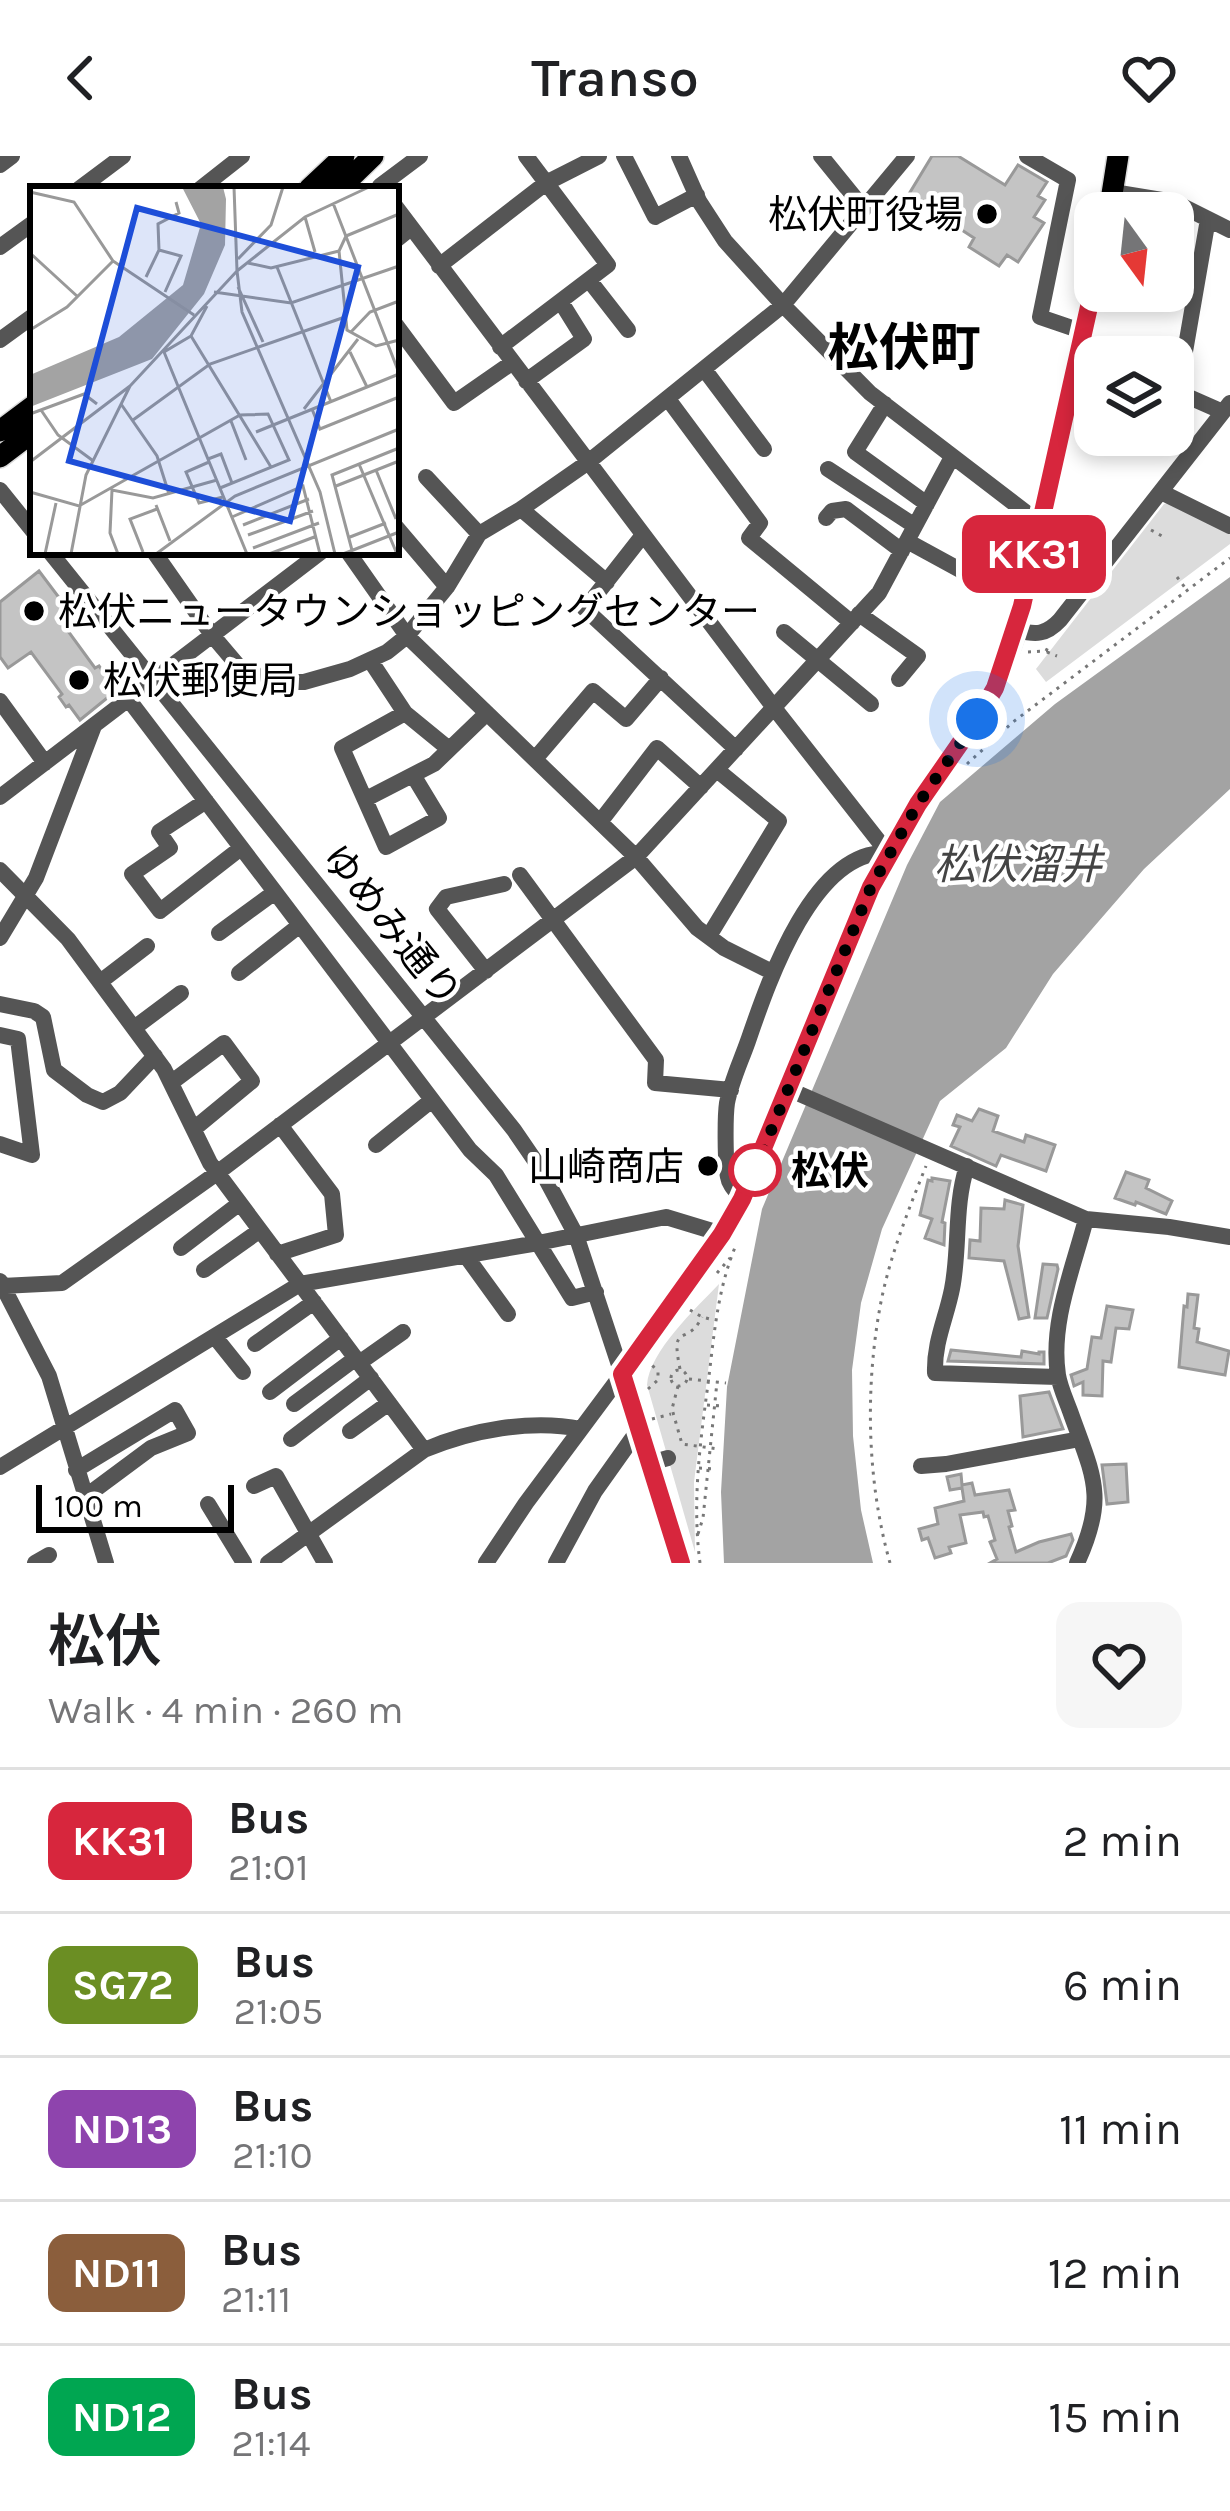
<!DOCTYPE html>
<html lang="en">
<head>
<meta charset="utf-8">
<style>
  body { margin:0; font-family:Karla,"Noto Sans JP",sans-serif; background:#f6f6f6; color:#202124; height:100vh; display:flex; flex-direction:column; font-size:45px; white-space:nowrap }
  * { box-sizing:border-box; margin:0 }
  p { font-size:39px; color:#757577 }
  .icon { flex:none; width:66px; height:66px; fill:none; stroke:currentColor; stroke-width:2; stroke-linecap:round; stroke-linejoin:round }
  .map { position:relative; height:1407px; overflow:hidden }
  .side { display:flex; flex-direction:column; background:#fff; flex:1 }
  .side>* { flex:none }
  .badge { padding:0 24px; border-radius:18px; font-size:42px; line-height:78px }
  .needle { width:78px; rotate:165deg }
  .buttons { position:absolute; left:1074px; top:36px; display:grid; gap:24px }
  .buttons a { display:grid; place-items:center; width:120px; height:120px; border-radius:24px; background:#fff; box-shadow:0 6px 18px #0003; font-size:60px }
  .scale { position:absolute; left:36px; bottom:30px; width:198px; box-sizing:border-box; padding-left:12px; border:6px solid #000; border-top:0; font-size:33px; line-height:42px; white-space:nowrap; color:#000; -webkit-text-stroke:9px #fff; paint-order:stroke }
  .you { position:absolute; width:60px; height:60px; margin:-30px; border:9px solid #fff; border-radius:50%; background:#1a73e8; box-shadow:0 0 0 18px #1a73e833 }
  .map>.badge { position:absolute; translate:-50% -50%; box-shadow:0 0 0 6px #fff }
  .round { display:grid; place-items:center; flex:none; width:126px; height:126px; border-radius:24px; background:#f6f6f6 }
  .headline { display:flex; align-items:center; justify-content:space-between; height:204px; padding:0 48px }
  h1 { font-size:57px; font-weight:600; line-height:90px }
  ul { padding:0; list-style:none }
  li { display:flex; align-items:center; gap:36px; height:144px; padding:0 48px; border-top:3px solid #e0e0e0 }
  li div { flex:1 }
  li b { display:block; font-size:45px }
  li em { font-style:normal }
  li .badge { min-width:132px; font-weight:700; text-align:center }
  header { display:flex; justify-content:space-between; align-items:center; height:156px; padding:0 48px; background:#fff; font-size:54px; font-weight:600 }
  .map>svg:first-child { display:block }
  .green { fill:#dcdcdc }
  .water { fill:#a3a3a3 }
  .building { fill:#c4c4c4; stroke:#999; stroke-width:3 }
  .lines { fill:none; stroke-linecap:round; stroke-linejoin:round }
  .major-casing { stroke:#dbdbdb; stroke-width:24 }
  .path { stroke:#777; stroke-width:3; stroke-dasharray:3 6; stroke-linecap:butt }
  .minor { stroke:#555; stroke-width:16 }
  .major { stroke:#000; stroke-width:21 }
  .line-casing { stroke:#fff; stroke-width:27 }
  .line { stroke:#d7263d; stroke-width:18 }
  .walk { stroke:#000; stroke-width:12; stroke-dasharray:0 21.6 }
  .poi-dot { fill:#000; stroke:#fff; stroke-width:4.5 }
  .stop-dot { fill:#fff; stroke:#d7263d; stroke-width:6 }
  .labels { text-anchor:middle; stroke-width:9; stroke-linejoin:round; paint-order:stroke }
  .poi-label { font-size:39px; fill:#000; stroke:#fff; text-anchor:end }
  .street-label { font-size:39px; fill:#000; stroke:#fff }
  .stop-label { font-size:39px; font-weight:bold; fill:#000; stroke:#fff; text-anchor:start }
  .water-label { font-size:42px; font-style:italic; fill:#444; stroke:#fff }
  .district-label { font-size:51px; font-weight:bold; fill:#000; stroke:#fff }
  .inset-road { fill:none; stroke:#999; stroke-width:3 }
  .view { fill:#1d4ed8; fill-opacity:0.15; stroke:#1d4ed8; stroke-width:6 }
  .inset-edge { fill:none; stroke:#000; stroke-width:6 }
</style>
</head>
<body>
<header><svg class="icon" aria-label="back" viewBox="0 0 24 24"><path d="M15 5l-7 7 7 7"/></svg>Transo<svg class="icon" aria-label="heart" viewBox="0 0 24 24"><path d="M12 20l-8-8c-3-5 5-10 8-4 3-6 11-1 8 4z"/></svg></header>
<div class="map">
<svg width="1230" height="1407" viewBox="0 0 1230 1407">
  <rect width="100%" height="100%" fill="#fff"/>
  <path class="green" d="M1171,346l59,30v12l-184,138 -10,-13 128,-165z
    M719,1128l-25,198 1,70 -48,-167c2,-33 49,-77 72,-101z"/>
  <path class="water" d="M1230,421v212l-86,80 -91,105 -47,74 -66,53 -58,128 -21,74 -9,67 1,66 8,74 12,53h-149l-3,-71 6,-105 35,-178 145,-344 33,-63 115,-98z"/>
  <path class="building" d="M932,0h26l47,29 13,-20 29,17 -9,14 7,4 -11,17 10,6 -26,39 -11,-7 -8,11 -30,-19 5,-9 -52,-34 -4,5 -10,-6 5,-7 -4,-2z
    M39,415l37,49 -11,7 30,41 4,-2 18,24 -37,30 -11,-15 -3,2 -7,-10 3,-3 -31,-42 -23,16 -8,-11v-55z
    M979,953l19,7 -5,15 31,11 2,-7 29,10 -9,26 -45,-16 -5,11 -45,-20 9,-19 -7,-2 4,-10 15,6z
    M1126,1016l23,8 -3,8 26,13 -6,13 -30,-12 -1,3 -20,-7z
    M932,1022l18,3 -8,41 3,1 -1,22 -19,-7 7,-19 -12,-4 8,-35 4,1z
    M1005,1044l18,5 -5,41 11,71 -10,2 -15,-58 -35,-3 1,-18 10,1 1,-33 23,1z
    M1043,1108l14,1 1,4 -11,49h-12z
    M1188,1138l10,1 -4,33 5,1 -2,13 32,9 -4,24 -46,-8 5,-61 3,1z
    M1107,1150l26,4 -4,19 -13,-1 -5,34 -8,-1 -1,35 -19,-1v-13l-9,4 -3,-11 16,-6 5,-32 9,1z
    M951,1194l70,7 1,-6 17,3v-2h5v12l-96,-3z
    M1049,1236l14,37 -40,8 -3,-41z
    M1126,1308l2,38 -21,2 -5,-39z
    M961,1318l1,11 10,-2 3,12 34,-5 6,20 -7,1 4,15 -3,1 7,25 23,-10 32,-8 2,6 -7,16 -18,7h-58l7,-4 -7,-17 5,-2 -7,-24 -4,1 -1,-5 -23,3 6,28 -17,4 2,6 -16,5 -7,-20 -6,2 -3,-11 19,-5 -3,-16 29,-7 -2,-13 -12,2 -3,-13z"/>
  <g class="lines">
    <defs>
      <path id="major" d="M309,33l35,-33
        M339,33l34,-33
        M1109,57l9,-57
        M0,275l33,-25
        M0,301l33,-25
        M681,1407l-59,-189 100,-140 20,-35 129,-312 47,-83 59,-85 18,-31 21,-58 79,-350"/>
    </defs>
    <use href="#major" class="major-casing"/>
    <path class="path" d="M1151,374l11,6
      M1177,421l9,12
      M1028,496l18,-1 2,-4
      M1047,496l10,4
      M967,608l46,-42 217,-164
      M717,1117l13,-15
      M690,1154l12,7 12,3
      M680,1213c-10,-49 7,-21 22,-52
      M671 1222a8 8 0 1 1 16 0a8 8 0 1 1-16 0Z
      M689,1223l37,4
      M678,1230l-6,23 10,35 36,5
      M648,1233l10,-9v-8l-6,-7
      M707,1249l17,1
      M652,1263l19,-5
      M699,1312l17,1
      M698,1378l5,-16 14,-136
      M700,1407c-8,-61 0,-119 8,-179 6,-47 9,-94 28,-139
      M890,1407c-23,-81 -25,-174 -10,-256 9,-49 28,-96 46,-141"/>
    <path class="minor" d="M624,0l31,61 42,-22
      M679,0l20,45 26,40 58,64 87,88 171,131
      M821,0l43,53
      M1027,0l41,24 -28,137 44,15
      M0,9l12,-9
      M380,30l40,-30
      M79,33l44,-33
      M200,33l42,-33
      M1113,36l61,10 56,28
      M396,51l379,502 113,144
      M396,84l15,-12
      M0,91l33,-24
      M439,110l107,-83 53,-27
      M589,124l39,50
      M396,169l58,78 59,-41
      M0,184l33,-24
      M500,191l108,-82 -82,-109
      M704,213l60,80
      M526,225l58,-42 -23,-37
      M1173,234l50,22
      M1178,236l30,-173
      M668,243l92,124 -11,15 103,85
      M885,248l-30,48 72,52
      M828,313l87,57
      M426,321l53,57
      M0,334l33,41
      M1161,336l69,34
      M521,353l86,73
      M826,362l6,-7 14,-2 56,42
      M396,371l51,60
      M643,379l-58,74 151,140
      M907,385l88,48
      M50,396l464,578 26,38 36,67 46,139 -96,129 -40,60
      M154,396l58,83 28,33 41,14h23l46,-13 37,-17 20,-16 40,-49 32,-53 42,-25 66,-46 196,-158 124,-149
      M348,396l59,84 229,221 61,71 27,20 48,24
      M859,458l59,42 -19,23
      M1016,474c20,5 30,5 44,-10l170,-217
      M784,476l87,72
      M370,504l35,53 44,36
      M129,544l146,192
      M0,545l45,62
      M405,557l-63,35 44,99 53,-29 -26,-43
      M535,603l58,-68 33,28 35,-41
      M0,641l321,-245
      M366,643l68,-35 53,-51
      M206,645l-47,31 11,16 -38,26 28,37 81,-63
      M600,666l57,-74 44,39
      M0,714l68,69 96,130 46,94 214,287
      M520,719l136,185 -1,23 76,7
      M219,777l56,-41 195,258 26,25 76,123 24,-6
      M709,780l70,-115 -62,-51
      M0,782l36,-60 58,-152
      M486,815l-49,-62 9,-12 58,-13
      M239,817l61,-48
      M100,826l47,-36
      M0,848l34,7 9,6 11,53 33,25 16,7 17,-9 35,-37
      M134,872l47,-35
      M0,879l18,4 14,116 -32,-11
      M172,926l52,-39 28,38 -57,47
      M788,933l298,130 83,8 61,10
      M376,989l56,-45
      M967,1010c-13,40 -7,83 -15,123 -6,30 -18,53 -17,84l123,4
      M742,1043c-5,-7 -13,-14 -14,-22 -3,-14 -3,-61 -1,-74 4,-21 14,-42 21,-62 20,-58 65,-192 140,-188
      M181,1092l59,-45
      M277,1098l59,-19 -4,-41 -52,-69
      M466,1100l42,58
      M204,1114l55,-39
      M0,1125l49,95 57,187
      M2,1130l60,-3 155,-110 419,-316 243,-264 73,-136
      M215,1181l28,35
      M255,1188l59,-42
      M359,1207l44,-31
      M270,1236l71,-54
      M294,1248l62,-46
      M350,1275l39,-28
      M291,1283l80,-61
      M650,1307l18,-5
      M921,1310l25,-2 134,-25
      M0,1311l300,-183 238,-41 128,-26 56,17
      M76,1314l99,-60 13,23 -37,15 -66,49
      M254,1330l22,-10 49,87
      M208,1348l36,59
      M35,1407l14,-8
      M268,1407l156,-113c47,-20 107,-31 157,-21
      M556,1407l39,-72 44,-62
      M1077,1407c31,-67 16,-87 -7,-152 -4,-11 -10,-24 -12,-36 -8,-52 15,-106 28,-156"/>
    <use href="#major" class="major"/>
  </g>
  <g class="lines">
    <defs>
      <path id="line" d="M681,1407l-59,-189 100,-140 20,-35 129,-312 47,-83 59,-85 18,-31 27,-82 73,-326"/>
    </defs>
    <use href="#line" class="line-casing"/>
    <use href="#line" class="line"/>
    <path class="walk" d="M755,1014l116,-283 47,-83 59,-85"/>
  </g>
  <g class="poi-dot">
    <circle cx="987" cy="58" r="12"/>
    <circle cx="34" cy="455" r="12"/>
    <circle cx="79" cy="524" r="12"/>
    <circle cx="708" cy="1010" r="12"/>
  </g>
  <circle class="stop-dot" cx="755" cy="1014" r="24"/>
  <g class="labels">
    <g class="poi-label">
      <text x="963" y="72">松伏町役場</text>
      <text x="58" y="469" text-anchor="start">松伏ニュータウンショッピングセンター</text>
      <text x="103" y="538" text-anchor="start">松伏郵便局</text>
      <text x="684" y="1024">山崎商店</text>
    </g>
    <g class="street-label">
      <text transform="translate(392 769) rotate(51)" y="14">ゆめみ通り</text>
    </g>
    <g class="stop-label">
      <text x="791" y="1028">松伏</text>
    </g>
    <g class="water-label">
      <text x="1018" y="723">松伏溜井</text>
    </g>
    <g class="district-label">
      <text x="904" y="209">松伏町</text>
    </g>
  </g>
  <g transform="translate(30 30)">
    <rect width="369" height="369" fill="#fff"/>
    <path d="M152,1h41l3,12 -1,46 -21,49 -52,65 -122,48v-32l89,-38 64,-52 18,-61z" fill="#a3a3a3"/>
    <path class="inset-road" d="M0,6l44,10 39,59 81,54M303,17l66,170M369,28l-53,22 -7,15 8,79 29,16 23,-6M275,31l10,35M129,64l22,6 -16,36M1,68l47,43M208,73l33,-34 12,-38M218,77l23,5 68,-17M247,81l54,135M116,91l13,-27 -1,-26 21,-11 -3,-11M208,101l25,55M184,106l77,11 108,-37M177,120l-16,30 -27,16 83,202M0,144l37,-23 46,-46M320,147l20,-21 29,-11M161,150l80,131M320,166l17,35M91,218l36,52 12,38M274,223l54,-70M282,223l8,20 79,-32M11,224l17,25 34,25M0,228l54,-20 13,10M103,234l77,-56 135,-47M201,235l15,39M226,246l143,-58M178,273l13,-5 11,29M0,276l100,-76M179,276l-23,10 13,31 24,-6M329,278l38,90M346,284l20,49M306,300l63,-25M0,306l49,14 161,-91 28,-1 21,46 -69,28M126,319l14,36M202,331l71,-31 17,68M213,339l66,-26M218,349l65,-24M320,351l36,-14M223,362l66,-25M113,366l-13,-33 27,-10M15,368l11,-51M41,368l15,-79 44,-89 107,-115 -3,-84M88,368l-8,-21 2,-43 41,8 64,-18M126,368l79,-58 164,-67M239,368l48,-18M305,368l-15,-62 -78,-180 -5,-41 68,-54 64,-30M313,368l56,-22M323,368l-21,-79 67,-27"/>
    <path class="view" d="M107,22l221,59 -68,254 -221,-60z"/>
    <rect width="369" height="369" class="inset-edge"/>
  </g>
</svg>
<div class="buttons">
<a><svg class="needle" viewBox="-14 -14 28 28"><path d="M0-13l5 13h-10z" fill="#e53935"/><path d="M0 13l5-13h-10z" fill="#757577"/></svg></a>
<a><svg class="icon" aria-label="layers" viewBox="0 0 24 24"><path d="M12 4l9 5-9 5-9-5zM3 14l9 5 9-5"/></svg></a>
</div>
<div class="scale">100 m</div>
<div class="you" style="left:977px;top:563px"></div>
<b class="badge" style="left:1034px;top:398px;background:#d7263d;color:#fff">KK31</b>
</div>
<section class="side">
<div class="headline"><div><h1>松伏</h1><p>Walk · 4 min · 260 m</p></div><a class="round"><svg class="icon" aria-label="heart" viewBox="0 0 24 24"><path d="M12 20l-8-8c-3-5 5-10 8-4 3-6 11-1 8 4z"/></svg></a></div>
<ul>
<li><span class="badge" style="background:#d7263d;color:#fff">KK31</span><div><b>Bus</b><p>21:01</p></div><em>2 min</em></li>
<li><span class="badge" style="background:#6b8e23;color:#fff">SG72</span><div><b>Bus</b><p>21:05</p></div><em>6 min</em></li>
<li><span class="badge" style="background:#8e44ad;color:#fff">ND13</span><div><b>Bus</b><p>21:10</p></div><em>11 min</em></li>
<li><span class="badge" style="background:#8b5e3c;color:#fff">ND11</span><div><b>Bus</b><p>21:11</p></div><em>12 min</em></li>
<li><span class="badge" style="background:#00a651;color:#fff">ND12</span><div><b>Bus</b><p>21:14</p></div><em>15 min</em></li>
</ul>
</section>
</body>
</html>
